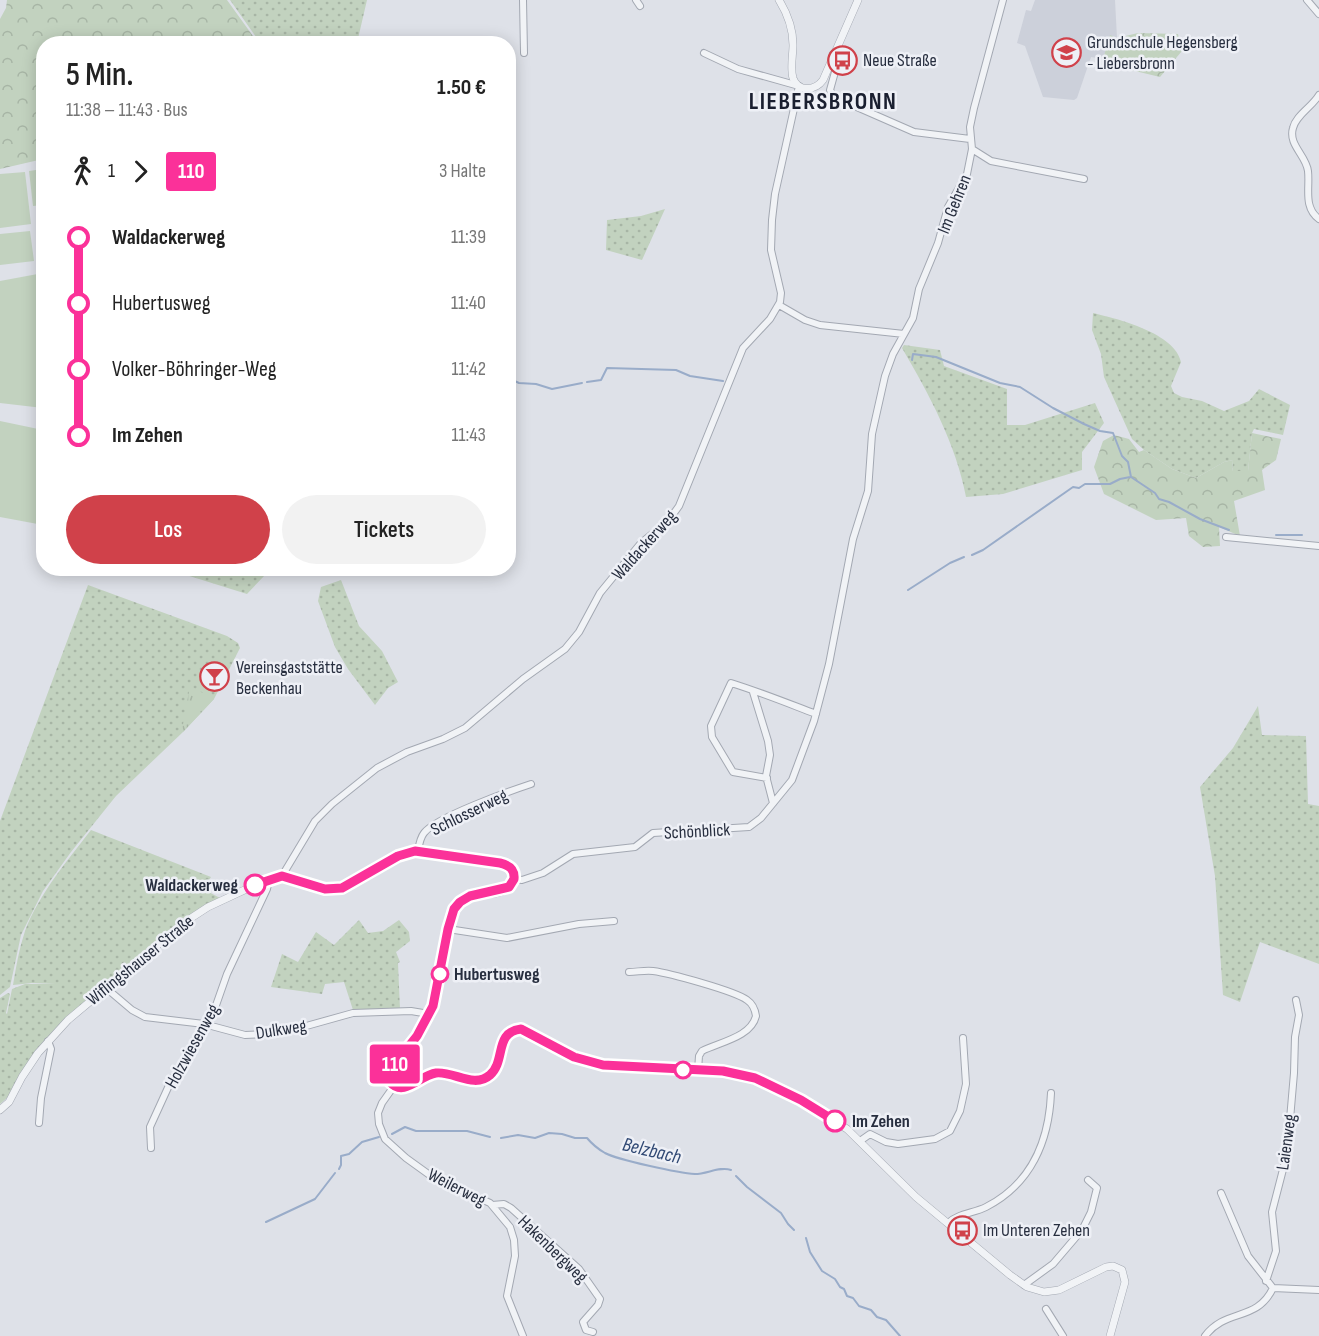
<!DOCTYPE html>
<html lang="de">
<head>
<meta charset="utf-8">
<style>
  body { margin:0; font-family:"Sofia Sans Condensed",sans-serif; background:#f2f2f2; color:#222; height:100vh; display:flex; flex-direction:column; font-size:22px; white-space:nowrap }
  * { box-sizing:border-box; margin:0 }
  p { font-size:20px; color:#767676 }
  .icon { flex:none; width:33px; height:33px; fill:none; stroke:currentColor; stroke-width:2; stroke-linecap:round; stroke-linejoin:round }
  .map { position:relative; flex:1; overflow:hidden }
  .side { position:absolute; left:36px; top:36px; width:480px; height:540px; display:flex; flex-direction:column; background:#fff; border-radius:24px; box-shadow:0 3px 15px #0003 }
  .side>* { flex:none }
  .badge { padding:0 12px; border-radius:4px; font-size:21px; line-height:39px }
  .map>.badge { position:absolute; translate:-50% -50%; box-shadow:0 0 0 3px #fff }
  .legs { display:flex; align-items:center; gap:9px; height:66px; padding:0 30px; font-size:20px }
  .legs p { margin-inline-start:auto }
  .head { display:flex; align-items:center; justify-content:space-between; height:102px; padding:0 30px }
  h1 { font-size:33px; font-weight:600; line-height:45px }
  .primary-button { display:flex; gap:12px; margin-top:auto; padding:12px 30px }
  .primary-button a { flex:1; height:69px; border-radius:36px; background:#d0414a; color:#fff; font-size:24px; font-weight:600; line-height:69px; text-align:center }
  .primary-button a+a { background:#f2f2f2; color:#222 }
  ul { padding:0 30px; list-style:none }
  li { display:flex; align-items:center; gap:21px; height:66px; font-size:22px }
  li i { display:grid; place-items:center; width:9px; height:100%; margin:0 8px; background:currentColor }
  li i::after { content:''; width:15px; height:15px; margin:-8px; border:4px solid; border-radius:50%; background:#fff }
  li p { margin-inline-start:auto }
  li:first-child i { background:linear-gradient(#0000 50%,currentColor 0) }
  li:last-child i { background:linear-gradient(currentColor 50%,#0000 0) }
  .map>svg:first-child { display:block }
  .built { fill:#ccd0da }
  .grass { fill:url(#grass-dots) }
  .forest { fill:url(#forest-crowns) }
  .park { fill:url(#park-tufts) }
  .pitch { fill:#c2d2bf }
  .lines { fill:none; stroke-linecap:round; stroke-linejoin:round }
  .stream { stroke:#99acc9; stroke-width:2 }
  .minor-casing { stroke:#a3a8b2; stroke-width:8 }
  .tertiary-casing { stroke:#a3a8b2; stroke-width:8 }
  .minor { stroke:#f1f3f6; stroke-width:6 }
  .tertiary { stroke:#f1f3f6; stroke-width:7 }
  .line-1-casing { stroke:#fff; stroke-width:14 }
  .line-1 { stroke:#fb3199; stroke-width:9 }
  .stop-1-dot { fill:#fff; stroke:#fb3199; stroke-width:3 }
  .labels { text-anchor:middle; stroke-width:5; stroke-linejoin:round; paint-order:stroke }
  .poi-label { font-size:18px; fill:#272e3f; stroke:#eef0f6; text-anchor:start }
  .street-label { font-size:18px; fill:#272e3f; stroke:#eef0f6 }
  .stop-label { font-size:18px; font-weight:bold; fill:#272e3f; stroke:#eef0f6; text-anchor:start }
  .water-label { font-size:20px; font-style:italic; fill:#314974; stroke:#eef0f6 }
  .district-label { font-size:24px; font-weight:bold; letter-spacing:1.5px; fill:#1a1f30; stroke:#eef0f6 }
</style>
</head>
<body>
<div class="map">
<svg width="1319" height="1336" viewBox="0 0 1319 1336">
  <defs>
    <pattern id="grass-dots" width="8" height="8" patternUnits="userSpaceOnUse" patternTransform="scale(1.5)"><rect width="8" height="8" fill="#c2d2bf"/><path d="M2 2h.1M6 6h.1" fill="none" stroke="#a7b5a5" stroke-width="1.8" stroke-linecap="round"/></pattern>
    <pattern id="forest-crowns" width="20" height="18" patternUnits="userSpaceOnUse" patternTransform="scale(1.5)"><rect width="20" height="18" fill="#c2d2bf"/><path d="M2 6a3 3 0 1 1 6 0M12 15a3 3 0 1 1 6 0" fill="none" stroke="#a7b5a5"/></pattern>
    <pattern id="park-tufts" width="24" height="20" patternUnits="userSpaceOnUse" patternTransform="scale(1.5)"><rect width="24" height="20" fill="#c2d2bf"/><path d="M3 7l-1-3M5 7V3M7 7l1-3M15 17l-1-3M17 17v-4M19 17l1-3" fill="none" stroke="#a7b5a5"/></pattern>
  </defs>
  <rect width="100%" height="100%" fill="#dee1e8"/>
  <path class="built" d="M1035,0h80l2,38 -7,-2 -7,23 -12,-2 -14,41 -3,2 -31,-3 -18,-51 -8,-3 9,-33 5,1z"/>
  <path class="grass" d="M230,0h137l-10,43 -96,1z
    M665,209l-23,51 -36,-10 1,-30 34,-4z
    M1093,313c25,6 82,20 88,49l-10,24 3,7 8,4 20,4 22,10 25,-10 10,-12 31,16 -7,30 -29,-6 -2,4 -4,38 -16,1 1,-12 -9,2 -28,16 -24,-9 -28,-19 -12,-11 -28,-62 -3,-23 -9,-24z
    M904,345l36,5 4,16 63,23v36h18l70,-22 9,20 -22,29v18l-79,24 -37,3c-10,-53 -37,-103 -64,-149z
    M167,569h116l-18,6 -18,19z
    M341,580l18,46 23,25 16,31 -10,6 -13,17 -27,-36 -13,-22 -17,-46 3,-14z
    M88,585l139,51 11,7 2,5 -26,51 -31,33 -67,64 -45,56 -28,39 -22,44 -11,52 -10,8v-174z
    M1258,706l4,29 44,1 2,68 11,2v158l-59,-22 -20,60 -17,-7 -8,-119 -15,-89 33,-39z
    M91,830l120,47 -8,12 17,9 -148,115 -27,27 -37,57 -8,7v-106l8,-5 2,1 -4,19 1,1 5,-25 13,-5h30l-23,-1 -19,2c3,-18 6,-36 12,-54 14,-37 42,-70 66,-101z
    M359,920l9,13 15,-2 16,-11 10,12 1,9 -14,11 4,10 -2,1 2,46 -47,1 -9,-28 -19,2 -3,10 -51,-7 11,-33 16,8 18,-30 18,13z"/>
  <path class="forest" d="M7,0h220l31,43 -214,1 -1,115 -43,10v-150l6,-11z
    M1138,33l40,1 4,17 -22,26 -54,-13 -3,-5 7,-24 7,3z
    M1252,433l29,6 -5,21 -14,10 3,20 -31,11 6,35 -21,-9 1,19 -17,1 -14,-11 -3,-18 -30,2 -52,-26 -10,-27 9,-26 11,-6 15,4 10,13 5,-2 28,19 24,9 28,-16 9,-2 -1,11h16z"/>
  <path class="park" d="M190,686l24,13 -31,33 -1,-2z"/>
  <path class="pitch" d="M43,169v36l-10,1 -4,-35z
    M25,172l6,52 -31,4v-54z
    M30,231l4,30 -34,4v-31z
    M43,273v135l-43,-5v-122z
    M0,421l43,9v95l-43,-8z"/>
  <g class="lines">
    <path class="stream" d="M912,360l1,-6 23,3 64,26 20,4 33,21 31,16 16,7 13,2 9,23 6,6 3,15 24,16 4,6 10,3 31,17 29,11
      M508,378l11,5 17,1 16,5 30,-6
      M587,382l14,-2 6,-12 69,2 14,6 33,5
      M1276,535h26
      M972,555l11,-5 90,-63 6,1 6,-4h25l10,-5 10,-2
      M908,590l42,-27 14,-6
      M392,1134l13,-7 11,4h51l23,6
      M501,1138l17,-3 17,3 14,-5 13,1 13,4h12c5,6 11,11 18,15 13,7 74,20 90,21 12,0 25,-8 36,-4
      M339,1169l2,-4v-9l8,-2 13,-12 17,-5
      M736,1176l11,11 34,26 7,11 6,6
      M266,1222l49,-23 20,-26
      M806,1238l4,14 12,19 13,8 5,8 4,2 3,7 6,2 6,8 12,4 6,7 9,3 14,16"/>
    <defs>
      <path id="minor" d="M523,0l1,53
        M636,0l4,6
        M1307,0l12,14
        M833,54l5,7 -8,29 4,7 80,35 56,7
        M1319,95c-7,12 -23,20 -26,33 -5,17 13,27 15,43 2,17 -5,36 11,48
        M972,149l19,12 93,18
        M779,305l26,15 15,5 84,9
        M1226,537l93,9
        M753,692l15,49 2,14 -4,21 7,27
        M767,778l-34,-6 -21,-35 -1,-11 20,-43c29,9 56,20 85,31
        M418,851c1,-6 2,-13 6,-18 12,-16 86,-42 107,-49
        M282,876l33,-55 17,-17 45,-36 30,-16 36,-13 22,-11 58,-49 42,-30 14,-17 21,-39 41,-50 28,-23 10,-14 64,-158 27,-29 10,-17 1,-9 -10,-43 1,-30 3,-26 24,-108 -61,-17 -34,-16
        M514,879l8,1 21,-7 30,-19 62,-7 18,-14 96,-6 12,-9 31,-38 22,-59 15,-57 24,-125 15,-48 4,-57 13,-58 8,-22 20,-36 6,-29 19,-46 10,-36 19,-33 5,-25 -2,-22 4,-19 29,-108
        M448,929l59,9 72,-14 35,-3
        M629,972c8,0 16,-2 24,-1 16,2 82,20 94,29 6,4 8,9 9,16 -5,21 -36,26 -54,35l-3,5 -1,14
        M106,988l26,22 13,7 59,7 41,11 26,-1 21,-4 61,-17 58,-2 18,3
        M394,1086l-12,17 -4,10 1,11 6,15 21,19 25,18 59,27 20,24 4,13 1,16 -8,40 16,40
        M39,1123l2,-25 10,-49 -3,-8
        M860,1141l10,-7 16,8 12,2 37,-5 15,-8 10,-20 6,-27 -3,-46
        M151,1148l-1,-21 21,-46 43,-70 13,-37 40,-85 2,-10
        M1221,1193l27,63 25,32
        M492,1205l12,-1 7,4 68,61 21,30 -2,6 -15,17 3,8 7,2
        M948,1223c9,-9 26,-10 38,-16 45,-23 63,-66 65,-114
        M1266,1281l10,-30 -4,-39 15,-58 7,-81 1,-36 4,-22 -3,-15
        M1024,1285l29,-21 29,-34 9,-18 6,-24 -9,-8
        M1273,1288l46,2
        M1046,1309l17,27
        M1205,1336c21,-28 52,-14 68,-48"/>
      <path id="tertiary" d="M779,0c8,13 14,29 14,45 0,10 -3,23 0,33 5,15 23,12 30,2l35,-80
        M0,1110l9,-8 13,-25 16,-24 30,-33 117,-98 23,-15 47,-22 23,-8 47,12 17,-1 56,-32 17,-5 14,1 71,11c11,3 22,15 9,25 -18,13 -41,-4 -56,24 -14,33 -9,72 -25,105 -9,17 -38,46 -39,62l5,7 10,2c11,-5 20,-14 33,-15 16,-2 33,14 49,5 20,-12 8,-55 39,-48l45,25 33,10 120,6 40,10 38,19 46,29 69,68 94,78 17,12 17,5 15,-2 47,-23 7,-1 9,4 3,12 -15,54"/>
    </defs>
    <use href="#minor" class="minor-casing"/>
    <use href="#tertiary" class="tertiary-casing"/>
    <use href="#minor" class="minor"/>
    <use href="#tertiary" class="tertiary"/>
  </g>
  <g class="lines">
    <defs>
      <path id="line-1" d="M255,885l27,-9 43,13 17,-1 56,-32 17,-5 85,12c9,2 15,6 14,16l-5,8 -39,9 -10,6 -6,7 -6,20 -15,77 -16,30 -24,30 -4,8 1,8c14,16 30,-7 46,-9 18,-2 38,16 54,2 16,-14 4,-43 31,-46l53,28 29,8 120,6 32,7 46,22 34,21"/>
    </defs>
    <use href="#line-1" class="line-1-casing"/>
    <use href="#line-1" class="line-1"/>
  </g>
  <defs>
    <symbol id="school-ring" viewBox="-11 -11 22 22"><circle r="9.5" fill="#eef0f6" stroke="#d0414a" stroke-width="1.5"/><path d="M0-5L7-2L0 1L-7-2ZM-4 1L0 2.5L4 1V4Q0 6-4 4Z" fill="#d0414a"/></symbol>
    <symbol id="bus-ring" viewBox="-11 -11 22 22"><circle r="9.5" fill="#eef0f6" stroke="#d0414a" stroke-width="1.5"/><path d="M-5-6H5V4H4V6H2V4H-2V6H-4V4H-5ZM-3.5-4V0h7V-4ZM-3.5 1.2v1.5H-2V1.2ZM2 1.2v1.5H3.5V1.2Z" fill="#d0414a"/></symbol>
    <symbol id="bar-ring" viewBox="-11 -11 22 22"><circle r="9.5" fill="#eef0f6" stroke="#d0414a" stroke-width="1.5"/><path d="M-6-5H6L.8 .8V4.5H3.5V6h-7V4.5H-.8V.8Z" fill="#d0414a"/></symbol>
  </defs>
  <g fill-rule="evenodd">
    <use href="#school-ring" x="1050" y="36" width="33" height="33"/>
    <use href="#bus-ring" x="826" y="44" width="33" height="33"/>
    <use href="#bar-ring" x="198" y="660" width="33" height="33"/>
    <use href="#bus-ring" x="946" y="1214" width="33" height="33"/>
  </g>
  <g class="stop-1-dot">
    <circle cx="255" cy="885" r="10"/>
    <circle cx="440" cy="974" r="8"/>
    <circle cx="683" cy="1070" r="8"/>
    <circle cx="835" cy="1121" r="10"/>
  </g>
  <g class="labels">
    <g class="poi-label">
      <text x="1087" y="48">Grundschule Hegensberg<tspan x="1087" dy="21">- Liebersbronn</tspan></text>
      <text x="863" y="66">Neue Straße</text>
      <text x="236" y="673">Vereinsgaststätte<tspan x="236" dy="21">Beckenhau</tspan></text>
      <text x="983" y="1236">Im Unteren Zehen</text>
    </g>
    <g class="street-label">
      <text transform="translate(954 204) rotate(-68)" y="6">Im Gehren</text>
      <text transform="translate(644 545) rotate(-48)" y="6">Waldackerweg</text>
      <text transform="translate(469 812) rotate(-26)" y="6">Schlosserweg</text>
      <text transform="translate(697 831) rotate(-3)" y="6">Schönblick</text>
      <text transform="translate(140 960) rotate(-39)" y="6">Wiflingshauser Straße</text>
      <text transform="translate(281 1029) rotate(-9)" y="6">Dulkweg</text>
      <text transform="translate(192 1046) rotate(-61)" y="6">Holzwiesenweg</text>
      <text transform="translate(1286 1142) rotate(-82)" y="6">Laienweg</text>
      <text transform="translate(457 1187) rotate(27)" y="6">Weilerweg</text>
      <text transform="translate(553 1249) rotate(44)" y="6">Hakenbergweg</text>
    </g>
    <g class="stop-label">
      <text x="238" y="891" text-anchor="end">Waldackerweg</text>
      <text x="454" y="980">Hubertusweg</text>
      <text x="852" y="1127">Im Zehen</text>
    </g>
    <g class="water-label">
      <text transform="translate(652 1150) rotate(13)" y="7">Belzbach</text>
    </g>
    <g class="district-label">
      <text x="823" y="109">LIEBERSBRONN</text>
    </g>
  </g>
</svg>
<b class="badge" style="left:395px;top:1064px;background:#fb3199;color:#fff">110</b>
<section class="side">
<div class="head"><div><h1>5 Min.</h1><p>11:38 – 11:43 · Bus</p></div><b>1.50 €</b></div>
<div class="legs"><svg class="icon" aria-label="walk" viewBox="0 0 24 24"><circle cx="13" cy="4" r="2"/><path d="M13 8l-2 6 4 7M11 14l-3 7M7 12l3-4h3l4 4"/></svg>1<svg class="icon" aria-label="forward" viewBox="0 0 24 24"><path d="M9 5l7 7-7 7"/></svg><b class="badge" style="background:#fb3199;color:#fff">110</b><p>3 Halte</p></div>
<ul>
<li><i style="color:#fb3199"></i><b>Waldackerweg</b><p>11:39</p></li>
<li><i style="color:#fb3199"></i><span>Hubertusweg</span><p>11:40</p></li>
<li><i style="color:#fb3199"></i><span>Volker-Böhringer-Weg</span><p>11:42</p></li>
<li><i style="color:#fb3199"></i><b>Im Zehen</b><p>11:43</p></li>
</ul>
<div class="primary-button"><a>Los</a><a>Tickets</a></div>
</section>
</div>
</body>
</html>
